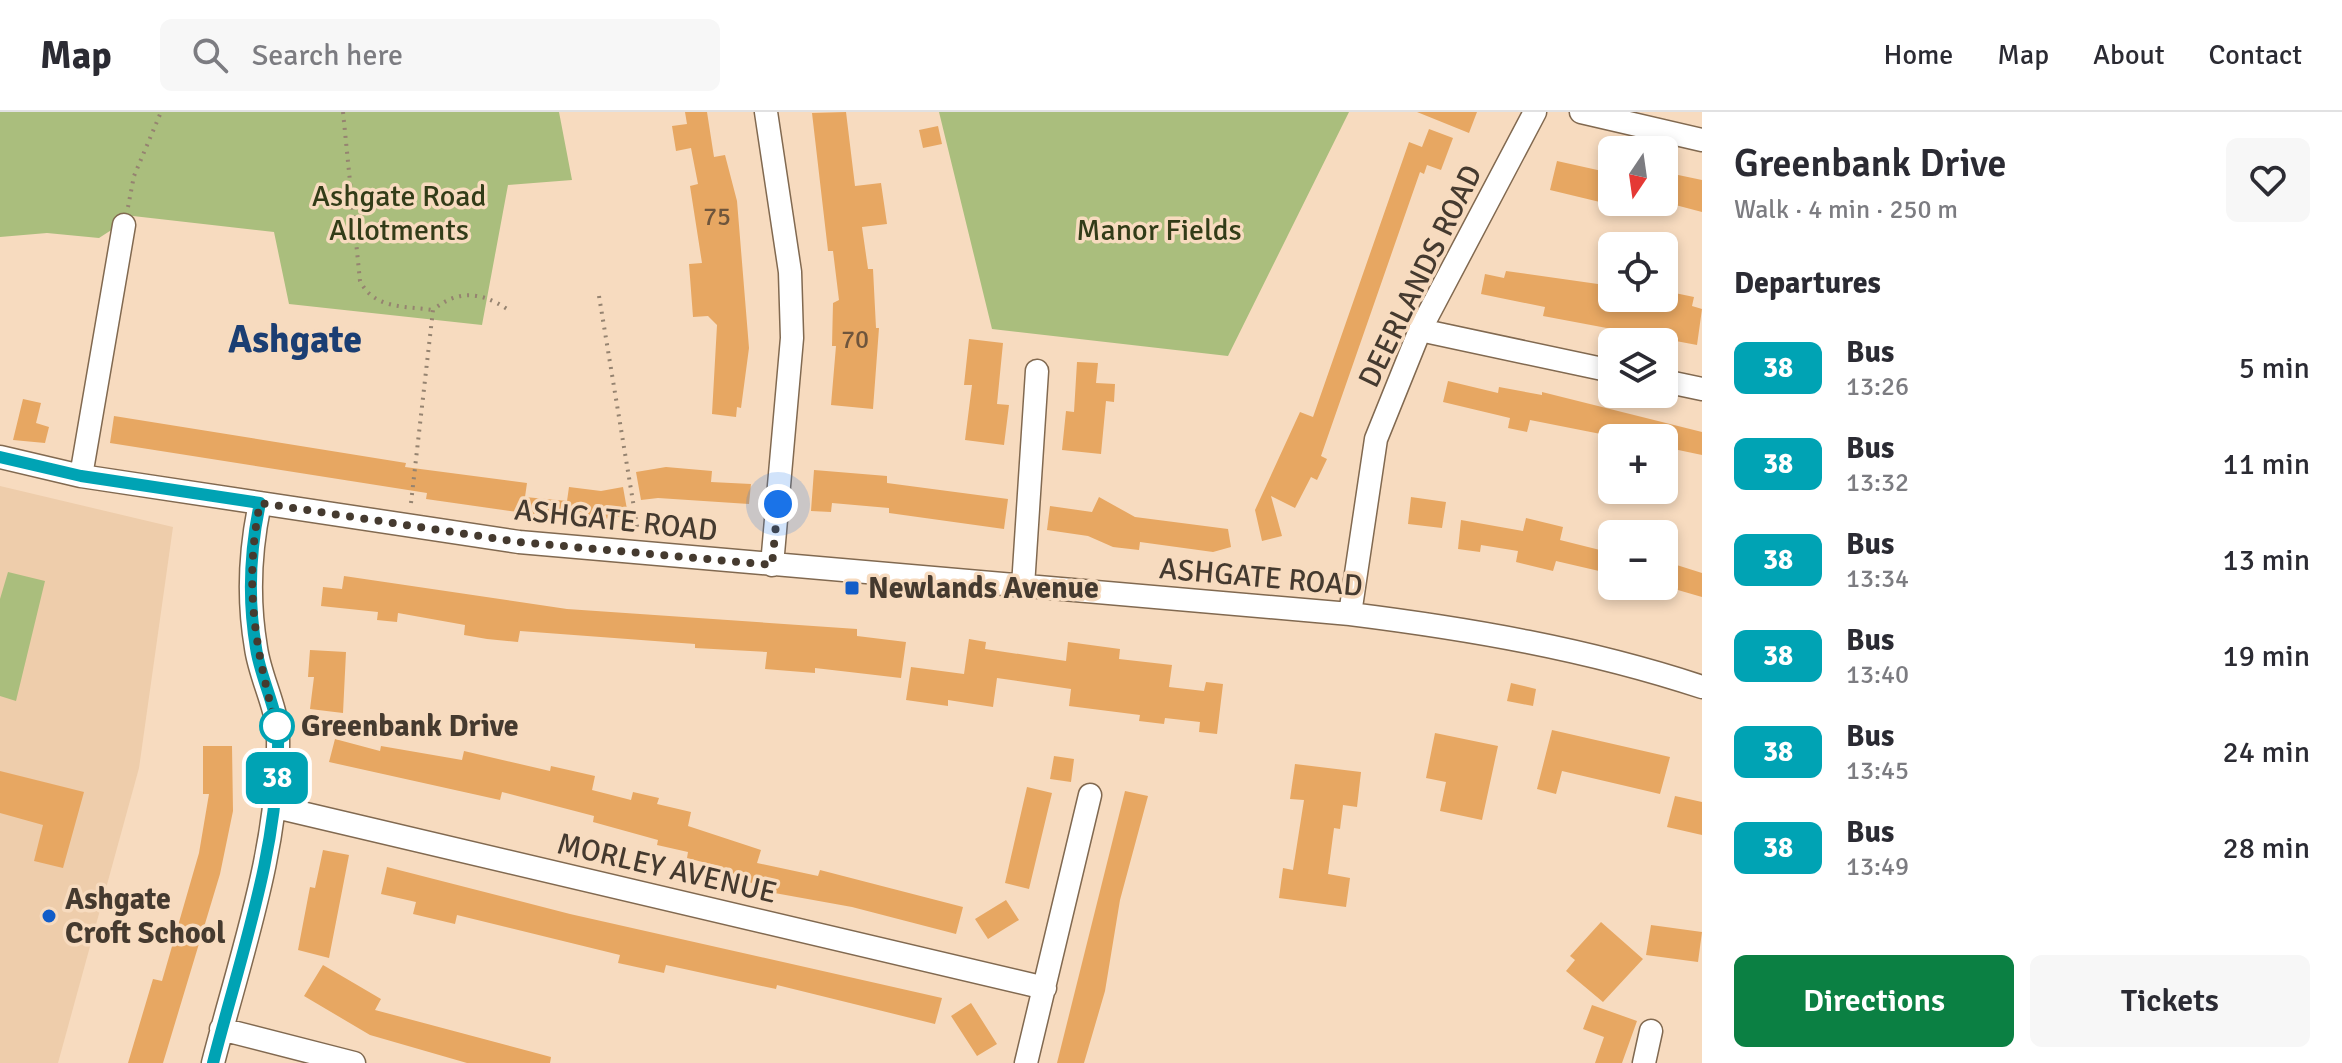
<!DOCTYPE html>
<html lang="en">
<head>
<meta charset="utf-8">
<style>
  body { margin:0; font-family:Signika,sans-serif; background:#f7f7f7; color:#2b2b33; height:100vh; display:flex; flex-direction:column; font-size:30px; white-space:nowrap }
  * { box-sizing:border-box; margin:0 }
  p { font-size:26px; color:#7c7c81 }
  .icon { flex:none; width:44px; height:44px; fill:none; stroke:currentColor; stroke-width:2; stroke-linecap:round; stroke-linejoin:round }
  .map { position:relative; flex:1; overflow:hidden }
  .sheet { display:flex; flex-direction:column; background:#fff; width:640px }
  .sheet>* { flex:none }
  .badge { padding:0 16px; border-radius:12px; font-size:28px; line-height:52px }
  .needle { width:52px; rotate:193deg }
  .controls { position:absolute; left:1598px; top:24px; display:grid; gap:16px }
  .controls a { display:grid; place-items:center; width:80px; height:80px; border-radius:12px; background:#fff; box-shadow:0 4px 12px #0003; font-size:40px }
  .you { position:absolute; width:40px; height:40px; margin:-20px; border:6px solid #fff; border-radius:50%; background:#1a73e8; box-shadow:0 0 0 12px #1a73e833 }
  .map>.badge { position:absolute; translate:-50% -50%; box-shadow:0 0 0 4px #fff }
  h2 { padding:0 32px; font-size:30px; line-height:72px }
  .round { display:grid; place-items:center; flex:none; width:84px; height:84px; border-radius:12px; background:#f7f7f7 }
  .headline { display:flex; align-items:center; justify-content:space-between; height:136px; padding:0 32px }
  h1 { font-size:38px; font-weight:600; line-height:60px }
  .action { display:flex; gap:16px; margin-top:auto; padding:16px 32px }
  .action a { flex:1; height:92px; border-radius:12px; background:#0b8043; color:#fff; font-size:32px; font-weight:600; line-height:92px; text-align:center }
  .action a+a { background:#f7f7f7; color:#2b2b33 }
  ul { padding:0; list-style:none }
  li { display:flex; align-items:center; gap:24px; height:96px; padding:0 32px }
  li div { flex:1 }
  li b { display:block; font-size:30px }
  li em { font-style:normal }
  li .badge { min-width:88px; font-weight:700; text-align:center }
  header { display:flex; align-items:center; gap:48px; box-sizing:border-box; height:112px; padding:0 40px; background:#fff; border-bottom:2px solid #e1e1e2 }
  header strong { font-size:38px }
  nav { display:flex; gap:44px; margin-inline-start:auto; font-size:28px }
  .search { width:560px; height:72px; background:#f7f7f7; display:flex; align-items:center; gap:20px; box-sizing:border-box; padding:0 28px; border-radius:12px; color:#7c7c81; font-size:30px }
  main { display:flex; flex:1; min-height:0 }
  .map>svg:first-child { display:block }
  .built { fill:#eecdab }
  .green { fill:#aabe7d }
  .building { fill:#e7a762 }
  .lines { fill:none; stroke-linecap:round; stroke-linejoin:round }
  .minor-casing { stroke:#816950; stroke-width:25 }
  .path { stroke:#958370; stroke-width:4; stroke-dasharray:2 6; stroke-linecap:butt }
  .minor { stroke:#fff; stroke-width:22 }
  .line-casing { stroke:#fff; stroke-width:18 }
  .line { stroke:#00a3b4; stroke-width:12 }
  .walk { stroke:#453a2f; stroke-width:8; stroke-dasharray:0 14.4 }
  .poi-dot { fill:#125dc8; stroke:#f7dbbf; stroke-width:3 }
  .stop-dot { fill:#fff; stroke:#00a3b4; stroke-width:4 }
  .labels { text-anchor:middle; stroke-width:7; stroke-linejoin:round; paint-order:stroke }
  .number-label { font-size:26px; fill:#6e553c }
  .park-label { font-size:30px; fill:#323c18; stroke:#f7dbbf }
  .street-label { font-size:30px; fill:#453a2f; stroke:#f7dbbf }
  .poi-label { font-size:30px; font-weight:bold; fill:#453a2f; stroke:#f7dbbf; text-anchor:start }
  .stop-label { font-size:30px; font-weight:bold; fill:#453a2f; stroke:#f7dbbf; text-anchor:start }
  .district-label { font-size:38px; font-weight:bold; fill:#1b3e73; stroke:#f7dbbf }
</style>
</head>
<body>
<header>
<strong>Map</strong>
<div class="search"><svg class="icon" aria-label="search" viewBox="0 0 24 24"><circle cx="10" cy="10" r="6"/><path d="M15 15l6 6"/></svg>Search here</div>
<nav><a>Home</a><a>Map</a><a>About</a><a>Contact</a></nav>
</header>
<main>
<div class="map">
<svg width="1702" height="951" viewBox="0 0 1702 951">
  <rect width="100%" height="100%" fill="#f7dbbf"/>
  <path class="built" d="M0,374l173,41 -34,241 -81,295h-58z"/>
  <path class="green" d="M0,0h559l13,68 -64,5 -26,140 -193,-21 -15,-72 -141,-16 -34,22 -52,-5 -47,4z
    M939,0h410l-121,244 -236,-27z
    M8,460l37,9 -29,120 -16,-5v-97z"/>
  <path class="building" d="M685,0h22l7,45 11,-2 12,46 12,147 -8,60 -4,-1 -1,10 -24,-3 5,-89 -9,-9 -15,1 -4,-53 13,-1 -12,-77 8,-2 -7,-36 -15,3 -4,-25 15,-2z
    M846,0l9,74 26,-3 6,41 -25,3 6,42h5l3,59h3l-6,81 -42,-4 5,-59h-4l1,-43 6,-3 -6,-49h-5l-16,-138z
    M1417,0h60l-8,21z
    M938,14l4,18 -19,4 -4,-18z
    M1429,17l24,9 -12,32 -14,-5 -3,9 -4,-2 -99,284 6,3 -10,21 -6,-3 -16,31 -24,-12 11,40 -20,5 -7,-31 45,-98 13,5 96,-275 13,5z
    M1557,49l54,12 -7,30 -54,-13z
    M1664,60l38,8v32l-38,-10z
    M1506,159l106,15v12h34l22,5 2,-11 24,5 -2,9 10,3 -5,36 -154,-29 2,-9 -64,-13 4,-20 19,4z
    M969,227l34,4 -6,61 12,1 -5,40 -39,-5 7,-55h-8z
    M1077,250l21,1 -2,20 19,1 -1,18 -8,-1 -5,53 -39,-4 4,-39 8,1z
    M1448,269l50,12 1,-6 43,8v-3l160,40v23l-38,-8v-9h-43l-91,-18 -3,12 -19,-4 2,-10 -67,-16z
    M23,287l18,4 -5,20 13,4 -4,16 -32,-3z
    M114,304l292,47 -1,4 122,16 -2,14 42,4 2,-14 32,4 22,-4 5,28 -36,6 -82,-10 -84,-12 1,-6 -317,-50z
    M666,355l46,4 -1,11 40,2 -2,20 -91,-6 -17,2 -5,-28z
    M814,358l73,6v7l121,16 -4,30 -115,-16v-5l-57,-5 -1,9 -20,-1z
    M1099,385l36,20 93,12 3,18 -18,5 -73,-10 -1,8 -26,-3 -25,-11 -41,-6 3,-24 42,6z
    M1411,385l35,5 -4,26 -34,-4z
    M1526,406l37,9 -3,13 52,13v21l-56,-13 -3,10 -37,-9 2,-11 -37,-6 -1,7 -22,-3 3,-29 62,11z
    M1664,449l38,12v24l-38,-11z
    M344,464l223,33 290,20v7l49,6 -5,36 -86,-10v5l-50,-4 2,-17 -72,-4v-4l-175,-13 -2,11 -31,-3 -23,-4 1,-10 -67,-12 -1,9 -20,-2 1,-8 -57,-6 2,-19 19,2z
    M969,527l17,3 -1,7 81,12 2,-19 52,7 -1,10 53,6 -3,22 35,4 2,-9 17,2 -6,50 -18,-2 1,-10 -35,-4 -1,6 -25,-3 1,-6 -71,-9 2,-17 -74,-11 -4,29 -45,-7v6l-42,-6 5,-33 53,7z
    M310,538l36,2 -3,61 -33,-4 4,-32h-6z
    M1511,571l25,6 -3,17 -26,-5z
    M1552,618l118,27 -10,37 -98,-23 -6,23 -19,-5z
    M1435,621l63,13 -16,74 -42,-9 6,-29 -20,-4z
    M335,627l45,12 1,-5 81,14 2,-9 86,20 1,-5 44,10 -3,14 39,10 2,-8 26,6 -2,6 34,8 -3,14 73,24 -4,13 61,13 2,-6 143,37 -7,27 -104,-27 -94,-17 1,-5 -38,-11 1,-7 -35,-9 1,-6 -31,-7 1,-5 -65,-18 1,-6 -92,-24 -2,8 -171,-38z
    M203,634h29l1,65 -13,63 -57,189h-35l25,-84 9,2 37,-128 10,-59h-6z
    M1054,644l20,3 -3,23 -21,-3z
    M1295,652l66,8 -4,35 -14,-2 -3,24 -6,-1 -6,46 22,4 -4,29 -67,-9 4,-30 10,2 11,-70 -14,-1z
    M0,659l84,21 -21,76 -29,-7 9,-36 -43,-12z
    M1027,675l25,6 -23,96 -24,-6z
    M1125,679l23,5 -28,104 -15,91 -21,72h-27z
    M1675,684l27,6v33l-35,-8z
    M323,738l26,5 -20,103 -31,-8 12,-63 5,1z
    M387,755l183,47 372,84 -7,26 -158,-39 -1,4 -110,-24 -2,8 -46,-10 2,-8 -163,-40 -2,9 -42,-10 3,-12 -35,-8z
    M1006,788l13,20 -31,19 -13,-20z
    M1601,810l42,37 -40,43 -37,-31 9,-11 -5,-4z
    M1651,813l51,7 -4,30 -52,-7z
    M323,853l58,34 -6,11 176,47 -1,6h-83l-97,-28 -66,-39z
    M971,891l26,41 -20,12 -26,-40z
    M1592,893l45,16 -15,42h-27l9,-26 -21,-8z"/>
  <g class="lines">
    <defs>
      <path id="minor" d="M766,0l24,160 2,66 -20,227
        M1581,0l121,28
        M1420,218l192,41
        M1664,269l38,8
        M0,345l81,19 438,66 831,72c120,15 237,35 352,73
        M81,364l43,-251
        M1023,474l14,-215
        M1350,502l26,-175 44,-109 115,-218
        M276,695l769,181
        M221,917l133,34
        M213,951c27,-106 67,-216 65,-327 -1,-29 -18,-59 -22,-88 -8,-47 -6,-98 4,-145
        M1026,951l64,-268
        M1644,951l7,-32"/>
    </defs>
    <use href="#minor" class="minor-casing"/>
    <path class="path" d="M343,0l17,169c14,28 44,25 73,29
      M128,95l6,-31 27,-64
      M599,184l39,236
      M411,391l22,-193c24,-20 47,-19 74,-1"/>
    <use href="#minor" class="minor"/>
  </g>
  <g class="lines">
    <defs>
      <path id="line" d="M0,345l81,19 179,27c-10,47 -12,98 -4,145 4,29 21,59 22,88 2,111 -38,221 -65,327"/>
    </defs>
    <use href="#line" class="line-casing"/>
    <use href="#line" class="line"/>
    <path class="walk" d="M277,614l1,7c-22,-82 -35,-145 -18,-230l259,39 253,23 6,-61"/>
  </g>
  <g class="poi-dot">
    <rect x="844" y="468" width="16" height="16" rx="4"/>
    <circle cx="49" cy="804" r="8"/>
  </g>
  <circle class="stop-dot" cx="277" cy="614" r="16"/>
  <g class="labels">
    <g class="number-label">
      <text x="717" y="113">75</text>
      <text x="855" y="236">70</text>
    </g>
    <g class="park-label">
      <text x="399" y="94">Ashgate Road<tspan x="399" dy="34">Allotments</tspan></text>
      <text x="1159" y="128">Manor Fields</text>
    </g>
    <g class="street-label">
      <text transform="translate(1420 164) rotate(-64)" y="10">DEERLANDS ROAD</text>
      <text transform="translate(616 408) rotate(6)" y="10">ASHGATE ROAD</text>
      <text transform="translate(1261 465) rotate(5)" y="10">ASHGATE ROAD</text>
      <text transform="translate(667 756) rotate(13)" y="10">MORLEY AVENUE</text>
    </g>
    <g class="poi-label">
      <text x="868" y="486">Newlands Avenue</text>
      <text x="65" y="797">Ashgate<tspan x="65" dy="34">Croft School</tspan></text>
    </g>
    <g class="stop-label">
      <text x="301" y="624">Greenbank Drive</text>
    </g>
    <g class="district-label">
      <text x="295" y="240">Ashgate</text>
    </g>
  </g>
</svg>
<div class="controls">
<a><svg class="needle" viewBox="-14 -14 28 28"><path d="M0-13l5 13h-10z" fill="#e53935"/><path d="M0 13l5-13h-10z" fill="#7c7c81"/></svg></a>
<a><svg class="icon" aria-label="locate" viewBox="0 0 24 24"><circle cx="12" cy="12" r="6"/><path d="M12 2v4M12 18v4M2 12h4M18 12h4"/></svg></a>
<a><svg class="icon" aria-label="layers" viewBox="0 0 24 24"><path d="M12 4l9 5-9 5-9-5zM3 14l9 5 9-5"/></svg></a>
<a>+</a>
<a>−</a>
</div>
<div class="you" style="left:778px;top:392px"></div>
<b class="badge" style="left:277px;top:666px;background:#00a3b4;color:#fff">38</b>
</div>
<section class="sheet">
<div class="headline"><div><h1>Greenbank Drive</h1><p>Walk · 4 min · 250 m</p></div><a class="round"><svg class="icon" aria-label="heart" viewBox="0 0 24 24"><path d="M12 20l-8-8c-3-5 5-10 8-4 3-6 11-1 8 4z"/></svg></a></div>
<h2>Departures</h2>
<ul>
<li><span class="badge" style="background:#00a3b4;color:#fff">38</span><div><b>Bus</b><p>13:26</p></div><em>5 min</em></li>
<li><span class="badge" style="background:#00a3b4;color:#fff">38</span><div><b>Bus</b><p>13:32</p></div><em>11 min</em></li>
<li><span class="badge" style="background:#00a3b4;color:#fff">38</span><div><b>Bus</b><p>13:34</p></div><em>13 min</em></li>
<li><span class="badge" style="background:#00a3b4;color:#fff">38</span><div><b>Bus</b><p>13:40</p></div><em>19 min</em></li>
<li><span class="badge" style="background:#00a3b4;color:#fff">38</span><div><b>Bus</b><p>13:45</p></div><em>24 min</em></li>
<li><span class="badge" style="background:#00a3b4;color:#fff">38</span><div><b>Bus</b><p>13:49</p></div><em>28 min</em></li>
</ul>
<div class="action"><a>Directions</a><a>Tickets</a></div>
</section>
</main>
</body>
</html>
